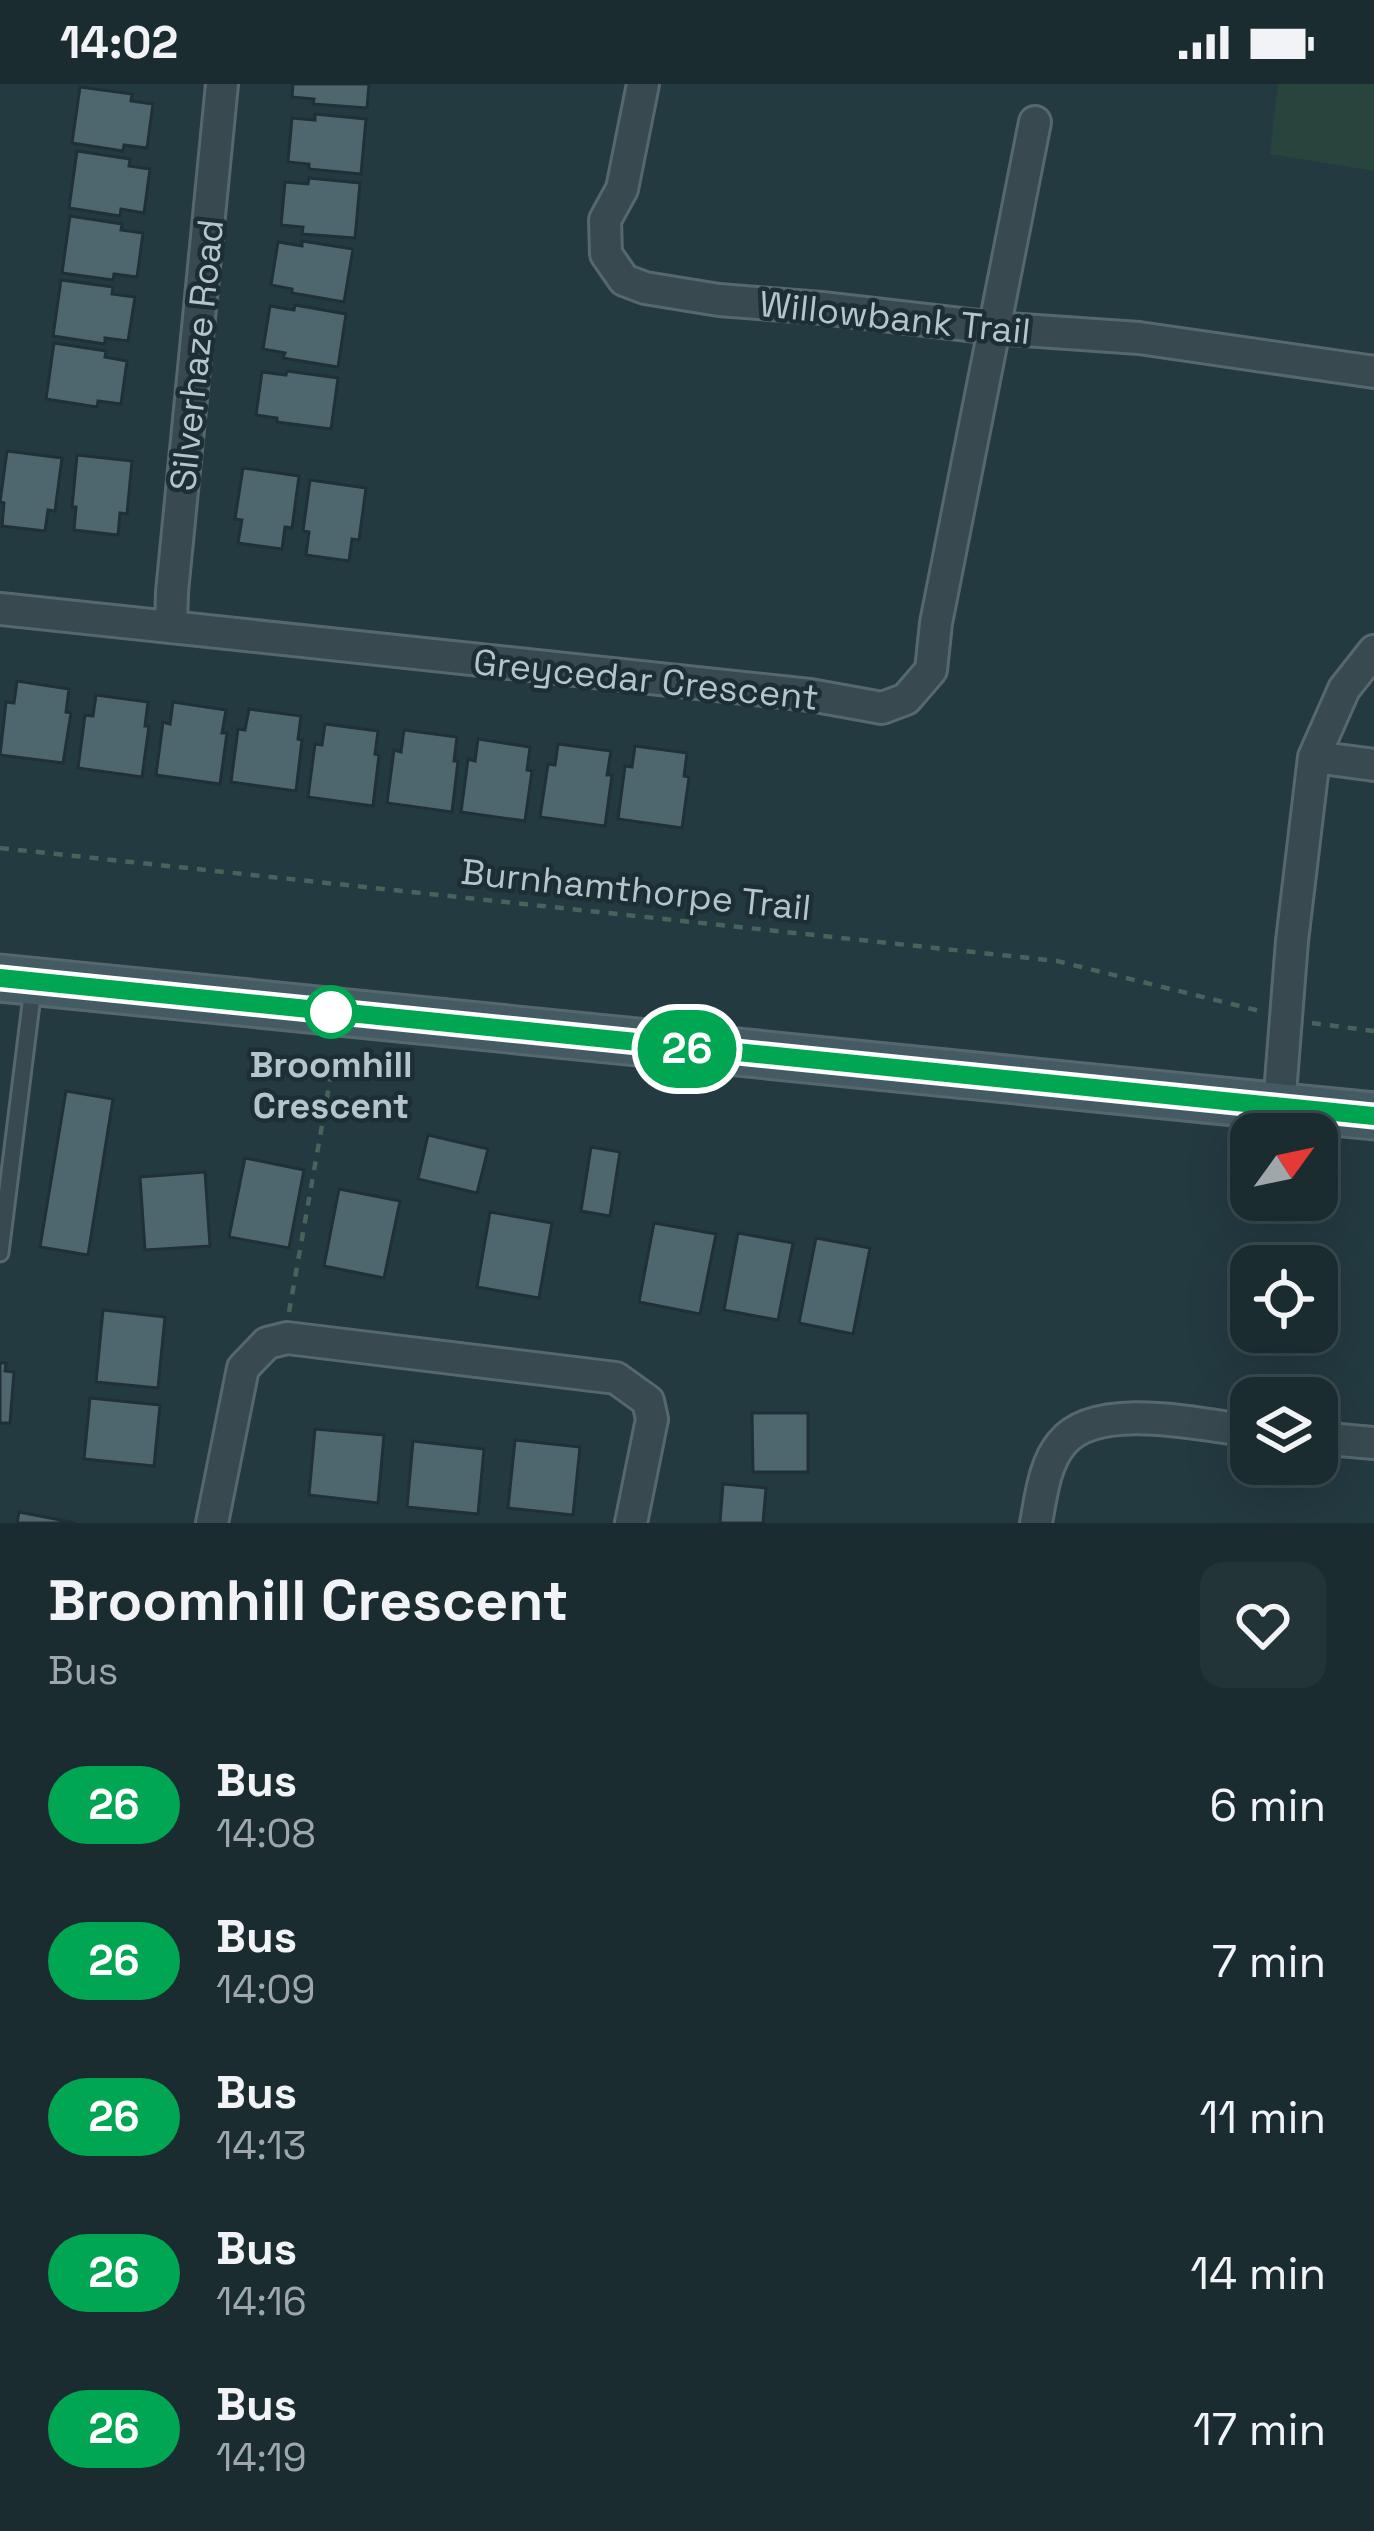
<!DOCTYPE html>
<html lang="en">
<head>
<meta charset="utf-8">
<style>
  body { margin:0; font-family:"Space Grotesk",sans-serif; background:#233438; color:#f1f3f6; height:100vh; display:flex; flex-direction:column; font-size:45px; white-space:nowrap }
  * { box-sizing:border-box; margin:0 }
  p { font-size:39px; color:#9fa7ab }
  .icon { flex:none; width:66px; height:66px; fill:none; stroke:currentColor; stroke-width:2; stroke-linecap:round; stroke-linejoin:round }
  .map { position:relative; height:1439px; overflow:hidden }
  .sheet { display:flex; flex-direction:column; background:#1a2c30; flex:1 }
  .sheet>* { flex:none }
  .badge { padding:0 24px; border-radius:39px; font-size:42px; line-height:78px }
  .needle { width:78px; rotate:57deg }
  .tools { position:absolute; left:1230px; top:1029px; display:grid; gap:24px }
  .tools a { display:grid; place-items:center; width:108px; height:108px; border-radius:24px; background:#1a2c30; box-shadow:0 12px 48px #0002,0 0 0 3px #38484c; font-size:60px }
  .map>.badge { position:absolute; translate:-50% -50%; box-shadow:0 0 0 6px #fff }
  .round { display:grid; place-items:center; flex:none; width:126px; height:126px; border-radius:24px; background:#233438 }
  .headline { display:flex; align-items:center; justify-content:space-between; height:204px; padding:0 48px }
  h1 { font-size:57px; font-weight:700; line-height:90px }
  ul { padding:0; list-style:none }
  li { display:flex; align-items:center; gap:36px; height:156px; padding:0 48px }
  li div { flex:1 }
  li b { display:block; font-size:45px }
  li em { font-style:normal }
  li .badge { min-width:132px; font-weight:700; text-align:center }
  .status { display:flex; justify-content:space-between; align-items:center; height:84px; padding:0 60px; background:#1a2c30; direction:ltr }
  .status svg { height:33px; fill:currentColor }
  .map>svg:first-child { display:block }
  .green { fill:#28453d }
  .building { fill:#4e676e; stroke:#1f3137; stroke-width:3 }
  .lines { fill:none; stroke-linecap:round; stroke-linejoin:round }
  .lane-casing { stroke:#56686e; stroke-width:21 }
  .street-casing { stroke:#56686e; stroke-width:36 }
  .secondary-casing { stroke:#56686e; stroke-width:51 }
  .path { stroke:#48625c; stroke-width:4.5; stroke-dasharray:9 9; stroke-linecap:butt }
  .lane { stroke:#384a50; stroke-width:15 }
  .street { stroke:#384a50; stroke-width:30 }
  .secondary { stroke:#455b63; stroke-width:45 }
  .line-casing { stroke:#fff; stroke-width:27 }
  .line { stroke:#00a651; stroke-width:18 }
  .stop-dot { fill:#fff; stroke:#00a651; stroke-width:6 }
  .labels { text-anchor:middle; stroke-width:9; stroke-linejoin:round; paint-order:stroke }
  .street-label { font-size:36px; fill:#b4c5cb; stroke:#1d2f35 }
  .stop-label { font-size:36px; font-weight:bold; fill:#b4c5cb; stroke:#1d2f35 }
</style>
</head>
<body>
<div class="status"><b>14:02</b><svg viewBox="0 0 49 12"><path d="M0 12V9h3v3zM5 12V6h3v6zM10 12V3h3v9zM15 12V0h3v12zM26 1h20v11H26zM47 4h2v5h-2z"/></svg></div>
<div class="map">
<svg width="1374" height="1439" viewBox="0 0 1374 1439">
  <rect width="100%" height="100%" fill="#233a40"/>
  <path class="green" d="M1278,0h96v87l-104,-17z"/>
  <path class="building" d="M293,0h76l-2,24 -54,-4 1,-5 -22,-2z
    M80,3l52,7 -1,7 22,3 -6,44 -23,-3 -1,6 -51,-8z
    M315,30l51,5 -5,55 -52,-5v-5l-21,-2 4,-44 23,2z
    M77,67l53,8 -1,7 21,3 -6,44 -23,-4 -1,7 -51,-8z
    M309,94l51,5 -5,55 -53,-4 1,-7 -22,-2 4,-43 23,2z
    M70,132l52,8 -1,6 22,3 -6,44 -23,-3 -1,6 -51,-7z
    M302,157l51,8 -9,53 -52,-9v-4l-21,-4 7,-43 24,4z
    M61,196l52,7 -1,7 23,3 -7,44 -23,-3v6l-52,-8z
    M295,221l51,9 -8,53 -55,-9 2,-5 -22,-4 7,-43 24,4z
    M54,259l52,8 -1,6 22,4 -6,43 -23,-3 -1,6 -51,-8z
    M287,287l51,7 -7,51 -54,-7v-4l-21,-3 6,-43 24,3z
    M7,367l55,7 -7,53 -7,-1 -3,21 -43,-5 2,-23 -4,-1z
    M77,371l55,6 -5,53 -7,-1 -2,22 -44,-5 2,-23h-4z
    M243,384l56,8 -7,52 -7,-1 -3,22 -44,-6 4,-23 -7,-1z
    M310,396l56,8 -7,52 -7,-1 -3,22 -43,-6 3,-23 -6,-1z
    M17,597l52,8 -3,23 5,1 -8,50 -63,-8 6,-53 8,1z
    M96,611l52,7 -3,24h4l-7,51 -64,-9 7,-53 8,1z
    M173,618l53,8 -4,23h5l-7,51 -64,-9 7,-53 7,2z
    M249,625l52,7 -3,23 4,1 -6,51 -65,-9 7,-53 7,1z
    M325,640l53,7 -3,23 4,1 -6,51 -65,-9 7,-53 7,1z
    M404,646l53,7 -3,24h4l-6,51 -65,-9 7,-53 7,2z
    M478,655l52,8 -3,23 5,1 -7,50 -64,-9 7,-53 7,2z
    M558,660l53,7 -4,24h5l-7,51 -65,-9 8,-53 7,1z
    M635,662l52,7 -3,23 5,1 -7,51 -64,-9 7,-53 7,1z
    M66,1007l47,8 -25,156 -48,-8z
    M428,1051l60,14 -11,44 -59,-14z
    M591,1063l29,5 -10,64 -29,-5z
    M245,1074l59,12 -15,78 -60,-11z
    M205,1088l5,74 -65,4 -5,-73z
    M339,1105l61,12 -16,77 -60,-12z
    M490,1128l62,11 -13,75 -62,-11z
    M654,1139l62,11 -16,80 -61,-12z
    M738,1149l55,10 -15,77 -54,-10z
    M816,1154l54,10 -17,86 -54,-11z
    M103,1226l62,7 -7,71 -62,-6z
    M0,1279h6l-1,8 9,1 -4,51h-10z
    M90,1314l70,7 -6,61 -70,-7z
    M752,1329h56v59h-55z
    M315,1345l69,6 -6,68 -69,-8z
    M515,1356l65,7 -7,68 -65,-7z
    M413,1357l71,8 -6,65 -71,-7z
    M723,1400l43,4 -3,35h-43z
    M19,1428l57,11h-59z"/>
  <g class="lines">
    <defs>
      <path id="lane" d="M0,1169l33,-265"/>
      <path id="street" d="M643,0l-21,105 -17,31 1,34 18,26 21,8 74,12 103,8 173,20 144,10 235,34
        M0,525l810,86 72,13 24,-9 25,-29 5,-47 99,-501
        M171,543l1,-35 50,-508
        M1314,673l60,8
        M1279,1023l13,-166 22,-184 30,-68 30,-38
        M1317,1354l57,5
        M212,1439l31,-155 24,-25 20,-5 329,40 32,23 4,18 -21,104
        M1036,1439c5,-26 8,-59 26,-80 35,-43 140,-18 189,-12"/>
      <path id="secondary" d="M0,894l1374,138"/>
    </defs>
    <use href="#lane" class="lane-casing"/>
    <use href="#street" class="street-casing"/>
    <use href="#secondary" class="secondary-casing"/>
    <path class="path" d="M0,764l1057,113 203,50
      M1312,939l62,8
      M289,1228l46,-260"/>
    <use href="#lane" class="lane"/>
    <use href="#street" class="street"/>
    <use href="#secondary" class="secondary"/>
  </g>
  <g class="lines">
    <defs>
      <path id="line" d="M0,894l1374,138"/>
    </defs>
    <use href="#line" class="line-casing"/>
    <use href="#line" class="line"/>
  </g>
  <circle class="stop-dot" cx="331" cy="928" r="24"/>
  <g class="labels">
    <g class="street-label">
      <text transform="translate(895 233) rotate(6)" y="13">Willowbank Trail</text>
      <text transform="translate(196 271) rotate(-84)" y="13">Silverhaze Road</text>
      <text transform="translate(646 595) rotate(6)" y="13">Greycedar Crescent</text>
      <text transform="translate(636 805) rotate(6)" y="13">Burnhamthorpe Trail</text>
    </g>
    <g class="stop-label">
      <text x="331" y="993">Broomhill<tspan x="331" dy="41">Crescent</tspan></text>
    </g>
  </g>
</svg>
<div class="tools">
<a><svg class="needle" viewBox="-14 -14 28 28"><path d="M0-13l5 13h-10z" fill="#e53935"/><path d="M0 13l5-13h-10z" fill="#9fa7ab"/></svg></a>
<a><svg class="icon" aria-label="locate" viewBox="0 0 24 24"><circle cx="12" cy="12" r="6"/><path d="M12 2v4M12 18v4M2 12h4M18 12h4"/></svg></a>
<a><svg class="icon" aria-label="layers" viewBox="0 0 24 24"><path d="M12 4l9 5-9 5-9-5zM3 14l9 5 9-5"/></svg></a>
</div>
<b class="badge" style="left:687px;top:965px;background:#00a651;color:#fff">26</b>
</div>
<section class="sheet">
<div class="headline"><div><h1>Broomhill Crescent</h1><p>Bus</p></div><a class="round"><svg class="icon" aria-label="heart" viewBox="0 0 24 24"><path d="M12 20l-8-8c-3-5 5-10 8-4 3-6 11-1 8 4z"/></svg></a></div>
<ul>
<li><span class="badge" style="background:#00a651;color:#fff">26</span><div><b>Bus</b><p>14:08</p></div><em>6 min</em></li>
<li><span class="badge" style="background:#00a651;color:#fff">26</span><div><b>Bus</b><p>14:09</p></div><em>7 min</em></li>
<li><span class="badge" style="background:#00a651;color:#fff">26</span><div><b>Bus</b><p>14:13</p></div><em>11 min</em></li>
<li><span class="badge" style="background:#00a651;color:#fff">26</span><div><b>Bus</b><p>14:16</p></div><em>14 min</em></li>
<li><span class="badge" style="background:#00a651;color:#fff">26</span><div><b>Bus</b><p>14:19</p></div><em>17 min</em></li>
</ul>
</section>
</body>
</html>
